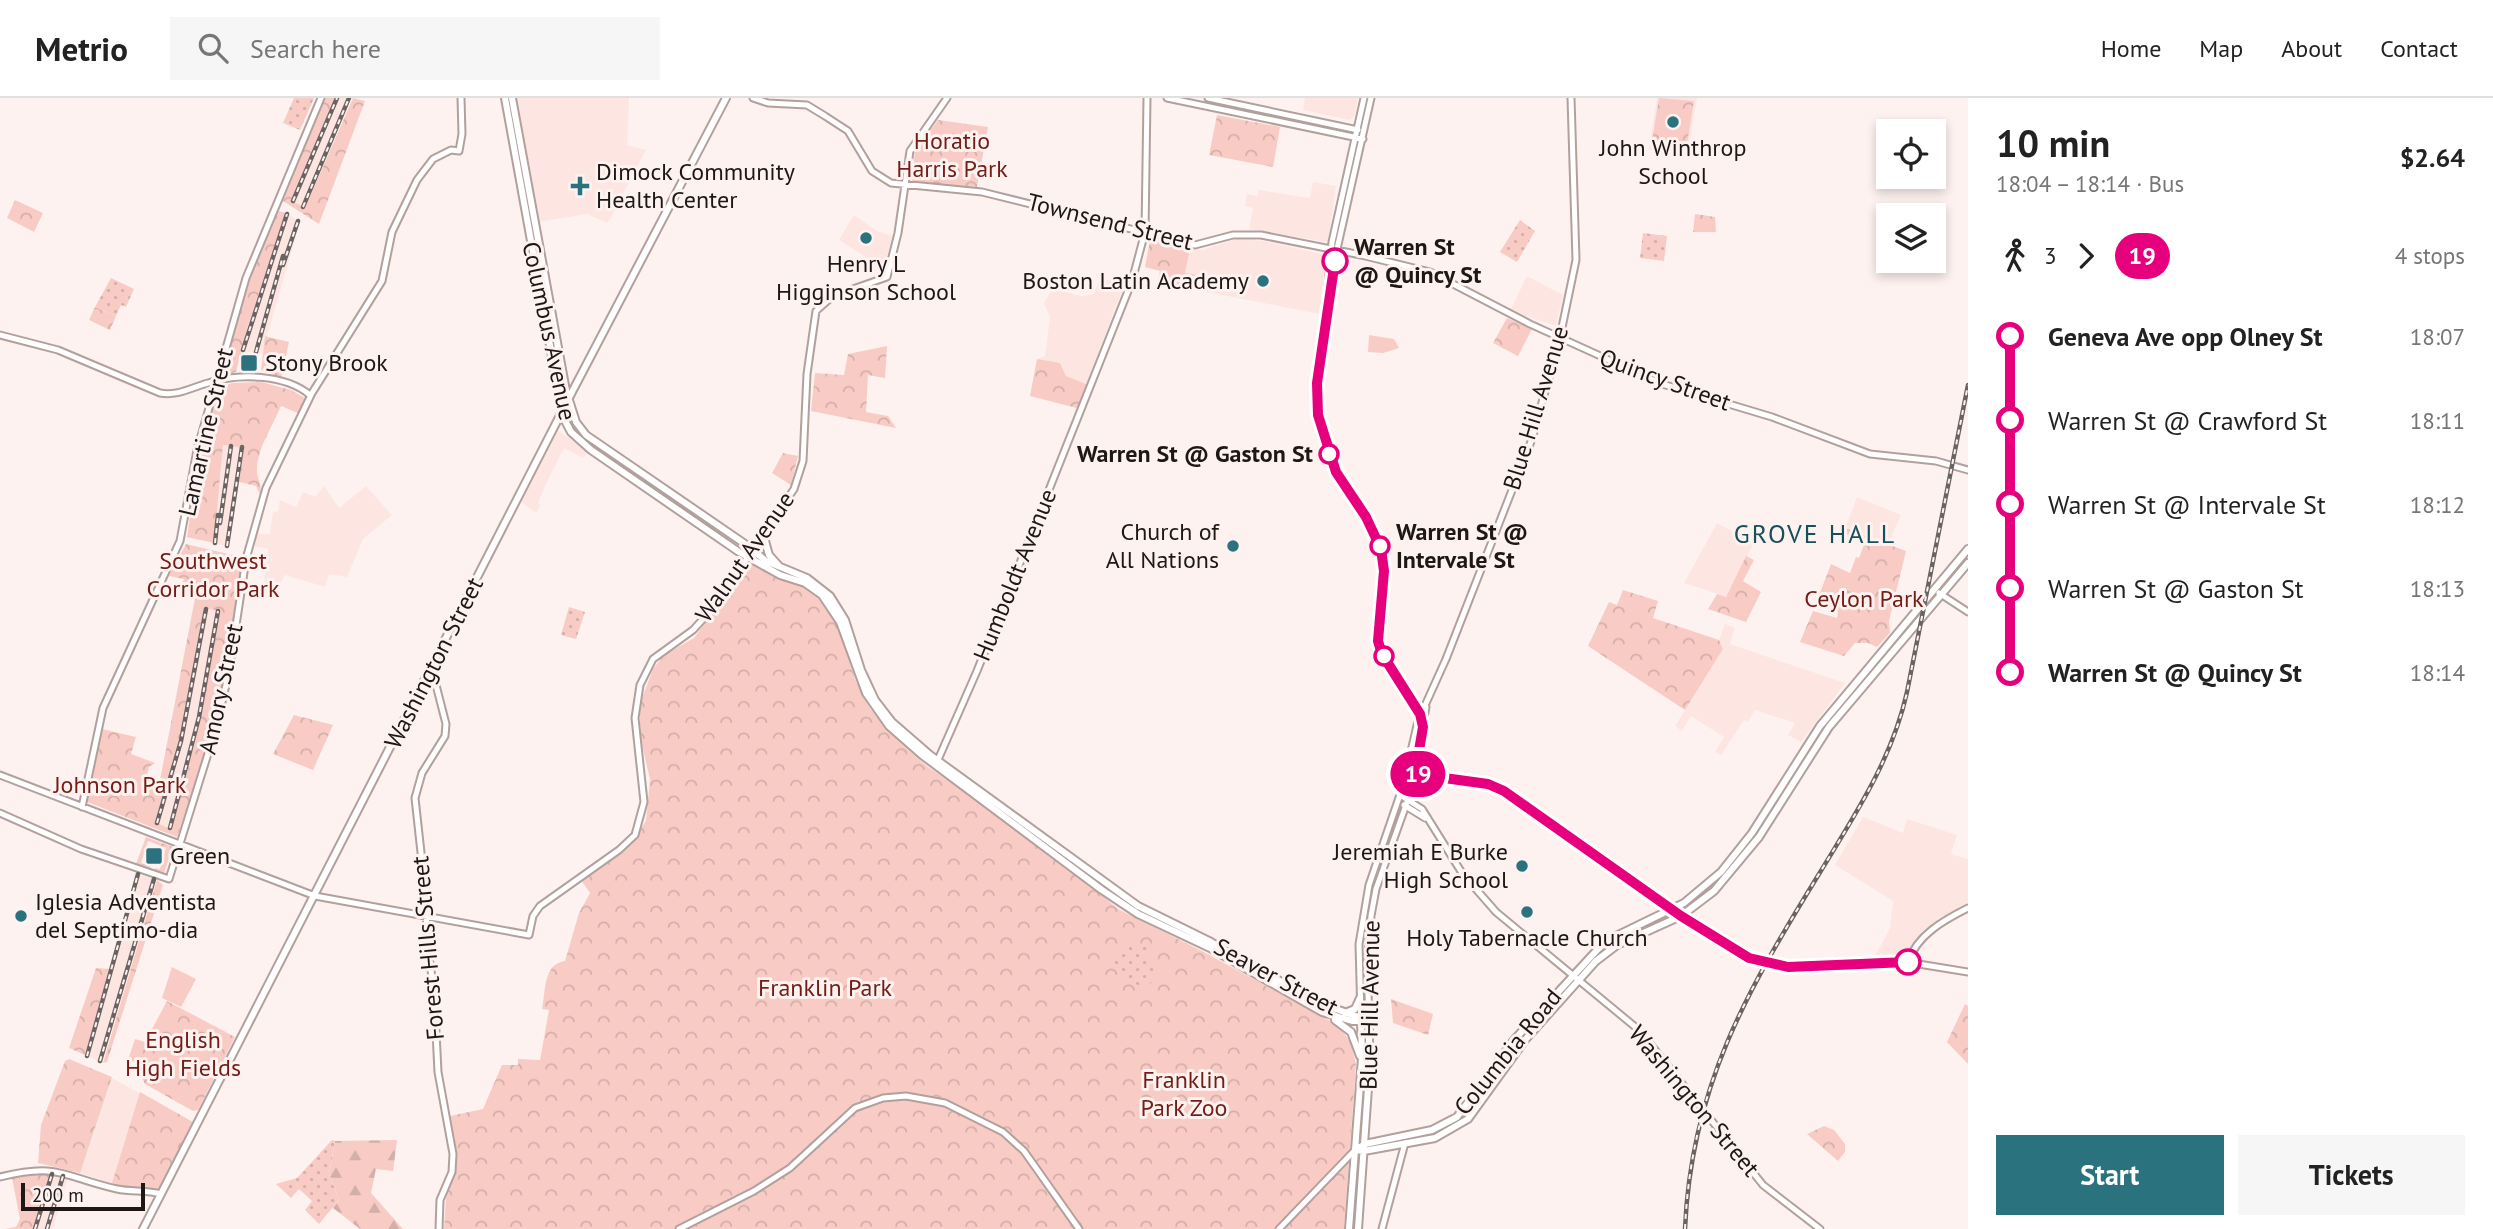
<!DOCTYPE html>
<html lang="en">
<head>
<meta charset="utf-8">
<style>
  body { margin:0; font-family:"PT Sans",sans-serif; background:#f6f6f6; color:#222; height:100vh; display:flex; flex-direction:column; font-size:26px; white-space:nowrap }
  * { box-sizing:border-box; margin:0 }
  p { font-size:23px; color:#767676 }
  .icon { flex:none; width:38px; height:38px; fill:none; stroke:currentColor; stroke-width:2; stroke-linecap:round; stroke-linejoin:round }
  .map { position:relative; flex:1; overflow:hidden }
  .panel { display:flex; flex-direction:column; background:#fff; width:525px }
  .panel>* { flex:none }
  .badge { padding:0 14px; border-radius:23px; font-size:24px; line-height:46px }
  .fabs { position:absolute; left:1876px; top:21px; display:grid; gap:14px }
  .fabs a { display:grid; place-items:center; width:70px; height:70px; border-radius:0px; background:#fff; box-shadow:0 4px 10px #0003; font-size:35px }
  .scale { position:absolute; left:21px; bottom:18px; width:124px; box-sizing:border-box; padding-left:7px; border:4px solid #1d1716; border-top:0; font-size:19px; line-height:24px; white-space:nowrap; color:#1d1716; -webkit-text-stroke:5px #fdf2f0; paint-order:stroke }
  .map>.badge { position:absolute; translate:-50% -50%; box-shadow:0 0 0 4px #fff }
  .legs { display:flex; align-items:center; gap:10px; height:77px; padding:0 28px; font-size:23px }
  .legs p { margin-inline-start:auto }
  .overview { display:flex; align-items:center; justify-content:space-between; height:119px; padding:0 28px }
  h1 { font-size:38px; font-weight:600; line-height:52px }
  .button { display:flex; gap:14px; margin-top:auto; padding:14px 28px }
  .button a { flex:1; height:80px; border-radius:0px; background:#2b727f; color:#fff; font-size:28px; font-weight:600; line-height:80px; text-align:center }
  .button a+a { background:#f6f6f6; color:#222 }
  ul { padding:0 28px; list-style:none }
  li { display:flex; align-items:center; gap:24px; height:84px; font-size:26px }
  li i { display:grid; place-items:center; width:10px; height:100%; margin:0 9px; background:currentColor }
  li i::after { content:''; width:18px; height:18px; margin:-9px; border:5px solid; border-radius:50%; background:#fff }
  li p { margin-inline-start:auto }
  li:first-child i { background:linear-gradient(#0000 50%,currentColor 0) }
  li:last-child i { background:linear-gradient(currentColor 50%,#0000 0) }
  header { display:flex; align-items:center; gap:42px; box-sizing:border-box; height:98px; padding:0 35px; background:#fff; border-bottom:2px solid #e0e0e0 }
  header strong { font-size:33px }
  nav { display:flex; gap:38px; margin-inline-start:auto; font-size:24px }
  .search { width:490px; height:63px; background:#f6f6f6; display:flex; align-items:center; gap:18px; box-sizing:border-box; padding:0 24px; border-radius:0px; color:#767676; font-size:26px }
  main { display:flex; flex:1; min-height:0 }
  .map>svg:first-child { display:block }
  .built { fill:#fde6e2 }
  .grass { fill:#f8ccc4 }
  .forest { fill:url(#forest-firs) }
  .park { fill:url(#park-crowns); fill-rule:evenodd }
  .garden { fill:url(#garden-dots) }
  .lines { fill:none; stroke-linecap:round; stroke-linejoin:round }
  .secondary-casing { stroke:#b2a09d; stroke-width:9 }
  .primary-casing { stroke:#b2a09d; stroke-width:10 }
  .secondary { stroke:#fff; stroke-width:5 }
  .primary { stroke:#fff; stroke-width:6 }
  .rail-casing { stroke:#6a6361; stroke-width:4.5 }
  .rail { stroke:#fdf2f0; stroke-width:2; stroke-dasharray:5; stroke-linecap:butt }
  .secondary-bridge-casing { stroke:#b2a09d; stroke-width:9; stroke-linecap:butt }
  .secondary-bridge { stroke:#fff; stroke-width:5 }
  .line-1-casing { stroke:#fff; stroke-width:16 }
  .line-1 { stroke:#e6007e; stroke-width:10 }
  .poi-dot { fill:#2b727f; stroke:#fdf2f0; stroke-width:2.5 }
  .stop-1-dot { fill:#fff; stroke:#e6007e; stroke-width:3.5 }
  .labels { text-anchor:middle; stroke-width:6; stroke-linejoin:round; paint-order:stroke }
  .park-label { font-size:24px; fill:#721d15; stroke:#fdf2f0 }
  .poi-label { font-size:24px; fill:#1d1716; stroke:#fdf2f0; text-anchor:start }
  .street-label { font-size:24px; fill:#1d1716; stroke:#fdf2f0 }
  .stop-label { font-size:24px; font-weight:bold; fill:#1d1716; stroke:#fdf2f0; text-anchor:start }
  .neighbourhood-label { font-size:26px; letter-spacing:2px; fill:#16505a; stroke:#fdf2f0 }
</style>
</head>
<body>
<header>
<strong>Metrio</strong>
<div class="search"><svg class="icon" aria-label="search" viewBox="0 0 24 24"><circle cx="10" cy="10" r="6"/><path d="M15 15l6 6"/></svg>Search here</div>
<nav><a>Home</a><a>Map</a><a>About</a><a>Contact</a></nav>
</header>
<main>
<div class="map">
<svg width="1968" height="1131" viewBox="0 0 1968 1131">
  <defs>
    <pattern id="forest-firs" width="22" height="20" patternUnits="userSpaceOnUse" patternTransform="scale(1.75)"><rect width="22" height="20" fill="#f8ccc4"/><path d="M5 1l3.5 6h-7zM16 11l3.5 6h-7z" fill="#d4aea8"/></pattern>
    <pattern id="park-crowns" width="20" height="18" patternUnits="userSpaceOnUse" patternTransform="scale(1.75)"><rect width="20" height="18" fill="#f8ccc4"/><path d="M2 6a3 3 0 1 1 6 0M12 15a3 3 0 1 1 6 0" fill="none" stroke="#d4aea8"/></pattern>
    <pattern id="garden-dots" width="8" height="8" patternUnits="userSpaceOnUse" patternTransform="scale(1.75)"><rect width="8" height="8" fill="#f8ccc4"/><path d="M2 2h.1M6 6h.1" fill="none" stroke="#d4aea8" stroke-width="1.8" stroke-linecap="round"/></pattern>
  </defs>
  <rect width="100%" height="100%" fill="#fdf2f0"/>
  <path class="built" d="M335,0h16l-45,111 -15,-9z
    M516,0h113l-2,47 19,5 -38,73 -21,-9 -49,8z
    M1305,0h53l-3,17 -5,5 -47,-10z
    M1657,0h40l-9,53 -39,-1z
    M1313,84l23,4 -8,56 -79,-13 4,-21 -8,-2 2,-12 10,2 2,-6 51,8z
    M286,115l14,9 -38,132 -16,-2 -5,-2 7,-25z
    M854,117l23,16 15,5 -7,29 -13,-4 -33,-21z
    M1236,141l28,2 62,14 -7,59 -117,-23 -1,-6 -16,-12 5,-24 13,1z
    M1527,178l36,19 -7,31 -46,-15z
    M1100,181l25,4 -48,125 -47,-12 7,-37 8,-3 5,-39 -6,-14 8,-14 30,7 12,-2z
    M558,333l30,19 -5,8 -19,-10 -19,38 -7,17 3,2 -5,8 -15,-11z
    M223,347l21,3 -15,99 -15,-4z
    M324,388l15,22 27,-22 26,29 -29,24 -16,38 -18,-3 -4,13 -40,-12 -5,9 -16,-2 4,-33 -15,-3 3,-12h14l3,-22 5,-1 2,-11 16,7 7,-15 12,5z
    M1857,399l44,18 -13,29 -43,-16z
    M1717,425l37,20 -28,54 -42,-14z
    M204,510l16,3 -25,131 -23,87 -17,-7 25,-82z
    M1725,526l10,4 -5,16 115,39 -44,59 -13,-7 7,-12 -40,-13 -7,12 -4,-2 -23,35 -6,-3 9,-15 -33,-21 -9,15 -7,-5 48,-77 -4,-9z
    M1863,719l40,16 4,-14 50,16 -6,19 17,5v44l-34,19 -30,31 -29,3 15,-28 3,-27 -58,-36z
    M137,776l20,6 -55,183 -17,-8z
    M112,980l80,44 -31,65 -6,3 -30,-1 -45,-16z
    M50,1076l18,3 -15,52h-20z"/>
  <path class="grass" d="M1369,237l25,4 5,9 -16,5 -15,-1z
    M172,869l24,12 -15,28 -19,-9z"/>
  <path class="forest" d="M397,1042l-4,31 -17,-2 -5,24 32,36h-43l-27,-21 6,-8 -10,-26 6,-33z"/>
  <path class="park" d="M324,0h11l-44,102 14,8 48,-110 12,3 -46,123 -36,-23z
    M1659,0l35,3 -8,49 -35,-3z
    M1217,17l63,12 -7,40 -64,-12z
    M938,22l50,7 -11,60 -65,-5 3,-32z
    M15,102l28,13 -9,19 -27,-14z
    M278,113l8,2 -38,112 -12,47 -9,3 -4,-3 23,-83z
    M1695,116l20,3 1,15h-23z
    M1150,142l40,9 -5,24 18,3 -1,15 -45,-8 3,-12 -15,-4z
    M95,209l21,9 -6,14 -21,-10z
    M1507,220l25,11 -14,27 -25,-13z
    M265,238l24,6 -8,36 -20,-8z
    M887,248l-2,32 -17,-3 -2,37 22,4 8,12 -85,-17 4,-38 29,2 4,-21z
    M1037,261l23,4 6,13 22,9 -11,23 -47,-12z
    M261,284l30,8 14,8 -7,15 -17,-7c-8,19 -23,42 -24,62 -1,10 6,17 3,27l-4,-9 -17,-4 5,-34 -21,-3 -9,98 -27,-6 11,-74 20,-75 14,-5z
    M783,355l15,3 -7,29 -19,-12z
    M1845,430l61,23 -17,70 1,12 -13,14 -9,-4h-13l-11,13 -44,-14 13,-31 24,7 1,-6 -22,-9 15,-39 19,9 6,-16 3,1 6,-16 -22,-9z
    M186,446l55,13 1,3 -17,115 -15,62 -33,100 -90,-35 15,-73 34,8 -5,17 24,9 -6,4 -2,8 3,4 10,1 35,-182 -3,-8 -12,-2 4,-9 -15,-3zM204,510l16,3 -25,131 -24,87 -16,-7 25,-82z
    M1746,458l8,4 -11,21 18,11 -15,30 -38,-13 9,-15 9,3z
    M754,466l14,10 36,12 24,21 9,15 18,57 15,29 32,36 26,23 56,37 136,106 84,42 135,74 12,17 5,22 -12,164h-900l2,-31 10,-33 -6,-49 33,-7 19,-44h16v-6l22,1 9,-50 -7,-1c4,-19 1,-45 23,-48l14,-48 11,-20 -9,-13 49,-35 16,-24 4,-42 -9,-38 -2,-35 14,-37 11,-14 30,-17 47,-65z
    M1623,492l35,11 -5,17 66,22 4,9 -38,61 -97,-64 21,-44 8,3z
    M294,617l39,10 -20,45 -40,-16z
    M146,739l27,10 -9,26 -10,-2 1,-3 5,1 6,-21 -18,-7 -7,22 9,3 -1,4 -13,-6z
    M157,782l6,5 -56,177 -4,1z
    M96,870l15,1 -26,86 -16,-7z
    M1391,901l42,15 -5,21 -35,-12z
    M167,903l68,36 -37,73 -5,1 -48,-27 -4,-8 5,-11 -18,-5 7,-21 10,3z
    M1965,906l3,2v58l-21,-22z
    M69,961l43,18 -32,96 -42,-10 3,-38 24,-64z
    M140,994l53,30 -32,65c-14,6 -35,2 -49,-4z
    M1824,1028l10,4 11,14v8l-7,9 -31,-27z
    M36,1075l14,1 -17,55h-28l11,-2 4,-8 -8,-41z"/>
  <path class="garden" d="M294,0h20l-14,32 -17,-7z
    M1520,122l15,11 -18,31 -17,-10z
    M1643,135l24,3 -3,25 -24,-3z
    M111,180l23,11 -8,18 -5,-2 -5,11 -21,-9z
    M569,509l16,5 -9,27 -15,-4z
    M1132,845l15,4 2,10 5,1 2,20 -8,8c-14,0 -25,-5 -31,-18h-8l-1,-8 15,-16z
    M332,1042l3,1 -6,33 10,26 -20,24 -14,-14 7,-9 -13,-12 -8,9 -15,-14 21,-6z"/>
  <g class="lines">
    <defs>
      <path id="secondary" d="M753,0l15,5 39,2 18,11 23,15 24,40 19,12 91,9 213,53 38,-10h28l100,20 69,17 100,52 132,60 110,33 98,37 66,7 32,9
        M1167,0l196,41
        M1208,0l150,32
        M1364,0l-32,144 -15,164 19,66 30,46 15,31 3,15 -6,57 2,26 37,60 6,20
        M1333,169l38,-169
        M0,237l58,15 102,43c18,3 30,-5 48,-10 30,-10 77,-9 102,12
        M1939,495l29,19
        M428,578l8,9 10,39 -1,12 -23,37 -7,25 12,109 -1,29 8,55 4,81 15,82 -1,18 -12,28 -1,29
        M937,664l40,-91 155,-390 13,-49 2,-134
        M1415,676l73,10 16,7 177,125 68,42 39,9 112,-6 68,11
        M0,677l315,121 214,39 4,-19 7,-10 79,-56 16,-15 9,-33 -9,-84 5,-33 13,-26 40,-29 21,-23 80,-118 9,-28 4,-87 9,-63 17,-15 54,-19 11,-44 12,-82 37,-53
        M1400,697l22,14 40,64 34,39 143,118 61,76
        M1404,707l21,13
        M82,709l21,-99 77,-167 17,-91 49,-172 75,-180
        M0,715l81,36 88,30 47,-151 13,-56 17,-113 20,-71 46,-95 70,-112 10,-49 25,-52 16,-21 18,-9 8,1 3,-17 -1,-36
        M1908,864c9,-27 36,-42 60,-54
        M1361,919l-2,-73 10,-59 34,-99 15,-65 28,-62 86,-220 28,-102 16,-77 -5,-162
        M1369,923l-2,-56 4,-49 5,-27 35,-98 15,-84
        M1708,1018l55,69 57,44
        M0,1079c60,-15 63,0 117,12 15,3 30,1 44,5
        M679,1131l75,-38 36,-23 65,-60 28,-10 23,-2 39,7 58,29 21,19 55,78
        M1279,1131l76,-79
        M1382,1131l23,-86"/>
      <path id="primary" d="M505,0l58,319 8,15 20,18 148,102 41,23 25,8 17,12 18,27 26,71 23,33 33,29 180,135 36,24 72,34 112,64 30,9h17
        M512,0l54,293 10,31 10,13 159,109 21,17 41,17 23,18 15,24 16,50 14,30 17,22 38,33 208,151 73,36 108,61 48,17
        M763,436l6,21 10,11
        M1345,915l10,-4 5,-11
        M1335,922l16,12 9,24
        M1355,1052l10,-6 67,-14 25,-13 57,-77 84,-91 12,-10 74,-36 37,-31 31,-39 68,-107 148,-177
        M1355,1052l9,1 71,-13 33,-19 57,-79 71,-79 21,-16 64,-29 33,-25 45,-54 70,-110 139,-164
        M143,1131l429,-837 154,-294
        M1349,1131l13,-171 -1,-39
        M1358,1131l11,-155v-53"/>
    </defs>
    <use href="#secondary" class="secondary-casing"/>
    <use href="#primary" class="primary-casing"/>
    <use href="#secondary" class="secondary"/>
    <use href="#primary" class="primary"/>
    <defs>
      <path id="rail" d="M293,103l44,-103
        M303,109l46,-109
        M283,167l15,-44
        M243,252l44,-136
        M256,254l27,-96
        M220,425l11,-77
        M215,445l3,-28
        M227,448l15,-99
        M157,725l24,-82 25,-132
        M170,730l29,-111 19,-106
        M87,958l51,-182
        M100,963l54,-182
        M35,1131l17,-55
        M47,1131l16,-53
        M1685,1131c6,-142 62,-238 134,-355 35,-58 73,-114 88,-182l61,-307"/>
    </defs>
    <use href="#rail" class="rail-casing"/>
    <use href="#rail" class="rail"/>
    <defs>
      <path id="secondary-bridge" d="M1700,1008l8,10"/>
    </defs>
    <use href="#secondary-bridge" class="secondary-bridge-casing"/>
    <use href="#secondary-bridge" class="secondary-bridge"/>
  </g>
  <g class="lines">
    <defs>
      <path id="line-1" d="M1335,163l-18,122 1,32 18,57 30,45 15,32 3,22 -6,70 4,13 38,60 3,13 -8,47 73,10 16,7 177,125 68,42 39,9 120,-5"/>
    </defs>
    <use href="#line-1" class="line-1-casing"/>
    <use href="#line-1" class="line-1"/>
  </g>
  <g class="poi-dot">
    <circle cx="1673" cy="24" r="7"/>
    <path d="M576.5 77.5h7v7h7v7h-7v7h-7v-7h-7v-7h7z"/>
    <circle cx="866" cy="140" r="7"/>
    <circle cx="1263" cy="183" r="7"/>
    <rect x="240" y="256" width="18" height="18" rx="3.5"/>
    <circle cx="1233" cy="448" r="7"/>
    <rect x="145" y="749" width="18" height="18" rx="3.5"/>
    <circle cx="1522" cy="768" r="7"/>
    <circle cx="1527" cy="814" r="7"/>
    <circle cx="21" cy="818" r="7"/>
  </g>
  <g class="stop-1-dot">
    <circle cx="1335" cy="163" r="12"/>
    <circle cx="1329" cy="356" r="9"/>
    <circle cx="1380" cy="448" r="9"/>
    <circle cx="1384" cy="558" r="9"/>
    <circle cx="1908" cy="864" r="12"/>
  </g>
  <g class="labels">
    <g class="park-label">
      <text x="952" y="51">Horatio<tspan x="952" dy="28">Harris Park</tspan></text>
      <text x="213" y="471">Southwest<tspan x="213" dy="28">Corridor Park</tspan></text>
      <text x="1864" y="509">Ceylon Park</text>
      <text x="120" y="695">Johnson Park</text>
      <text x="825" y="898">Franklin Park</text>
      <text x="183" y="950">English<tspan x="183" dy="28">High Fields</tspan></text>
      <text x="1184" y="990">Franklin<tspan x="1184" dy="28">Park Zoo</tspan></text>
    </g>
    <g class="poi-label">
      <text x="1673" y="58" text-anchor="middle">John Winthrop<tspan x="1673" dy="28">School</tspan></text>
      <text x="596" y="82">Dimock Community<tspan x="596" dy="28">Health Center</tspan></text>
      <text x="866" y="174" text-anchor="middle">Henry L<tspan x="866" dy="28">Higginson School</tspan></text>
      <text x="1249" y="191" text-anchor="end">Boston Latin Academy</text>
      <text x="265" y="273">Stony Brook</text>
      <text x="1219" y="442" text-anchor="end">Church of<tspan x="1219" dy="28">All Nations</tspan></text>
      <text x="1508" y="762" text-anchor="end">Jeremiah E Burke<tspan x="1508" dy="28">High School</tspan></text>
      <text x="170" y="766">Green</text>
      <text x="35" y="812">Iglesia Adventista<tspan x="35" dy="28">del Septimo-dia</tspan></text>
      <text x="1527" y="848" text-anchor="middle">Holy Tabernacle Church</text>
    </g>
    <g class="street-label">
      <text transform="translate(1110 124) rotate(14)" y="8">Townsend Street</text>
      <text transform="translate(549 233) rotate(78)" y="8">Columbus Avenue</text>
      <text transform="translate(1665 282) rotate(20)" y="8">Quincy Street</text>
      <text transform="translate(1536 310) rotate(-73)" y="8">Blue Hill Avenue</text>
      <text transform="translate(206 334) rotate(-77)" y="8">Lamartine Street</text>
      <text transform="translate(745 459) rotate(-55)" y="8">Walnut Avenue</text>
      <text transform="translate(1015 477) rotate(-68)" y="8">Humboldt Avenue</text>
      <text transform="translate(434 565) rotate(-63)" y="8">Washington Street</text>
      <text transform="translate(221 591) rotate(-78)" y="8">Amory Street</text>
      <text transform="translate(428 850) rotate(-95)" y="8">Forest Hills Street</text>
      <text transform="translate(1276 879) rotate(28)" y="8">Seaver Street</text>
      <text transform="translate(1370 907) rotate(-89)" y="8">Blue Hill Avenue</text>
      <text transform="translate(1508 954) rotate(-51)" y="8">Columbia Road</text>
      <text transform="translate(1694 1003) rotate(50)" y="8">Washington Street</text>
    </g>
    <g class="stop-label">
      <text x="1354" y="157">Warren St<tspan x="1354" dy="28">@ Quincy St</tspan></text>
      <text x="1313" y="364" text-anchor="end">Warren St @ Gaston St</text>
      <text x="1396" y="442">Warren St @<tspan x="1396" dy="28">Intervale St</tspan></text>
    </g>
    <g class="neighbourhood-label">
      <text x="1815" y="445">GROVE HALL</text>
    </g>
  </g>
</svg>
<div class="fabs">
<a><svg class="icon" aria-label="locate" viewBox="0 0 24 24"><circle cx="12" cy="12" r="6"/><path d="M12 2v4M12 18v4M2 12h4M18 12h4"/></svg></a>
<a><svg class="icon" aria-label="layers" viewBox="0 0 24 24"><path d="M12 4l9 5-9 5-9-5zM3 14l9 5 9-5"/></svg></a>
</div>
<div class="scale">200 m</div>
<b class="badge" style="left:1418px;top:676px;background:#e6007e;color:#fff">19</b>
</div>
<section class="panel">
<div class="overview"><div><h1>10 min</h1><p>18:04 – 18:14 · Bus</p></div><b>$2.64</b></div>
<div class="legs"><svg class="icon" aria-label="walk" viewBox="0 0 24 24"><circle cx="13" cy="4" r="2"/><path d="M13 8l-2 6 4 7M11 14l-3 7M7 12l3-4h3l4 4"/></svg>3<svg class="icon" aria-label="forward" viewBox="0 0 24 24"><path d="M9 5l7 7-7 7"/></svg><b class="badge" style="background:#e6007e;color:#fff">19</b><p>4 stops</p></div>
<ul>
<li><i style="color:#e6007e"></i><b>Geneva Ave opp Olney St</b><p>18:07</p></li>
<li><i style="color:#e6007e"></i><span>Warren St @ Crawford St</span><p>18:11</p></li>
<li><i style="color:#e6007e"></i><span>Warren St @ Intervale St</span><p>18:12</p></li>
<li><i style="color:#e6007e"></i><span>Warren St @ Gaston St</span><p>18:13</p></li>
<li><i style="color:#e6007e"></i><b>Warren St @ Quincy St</b><p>18:14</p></li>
</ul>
<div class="button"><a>Start</a><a>Tickets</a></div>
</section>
</main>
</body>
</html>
